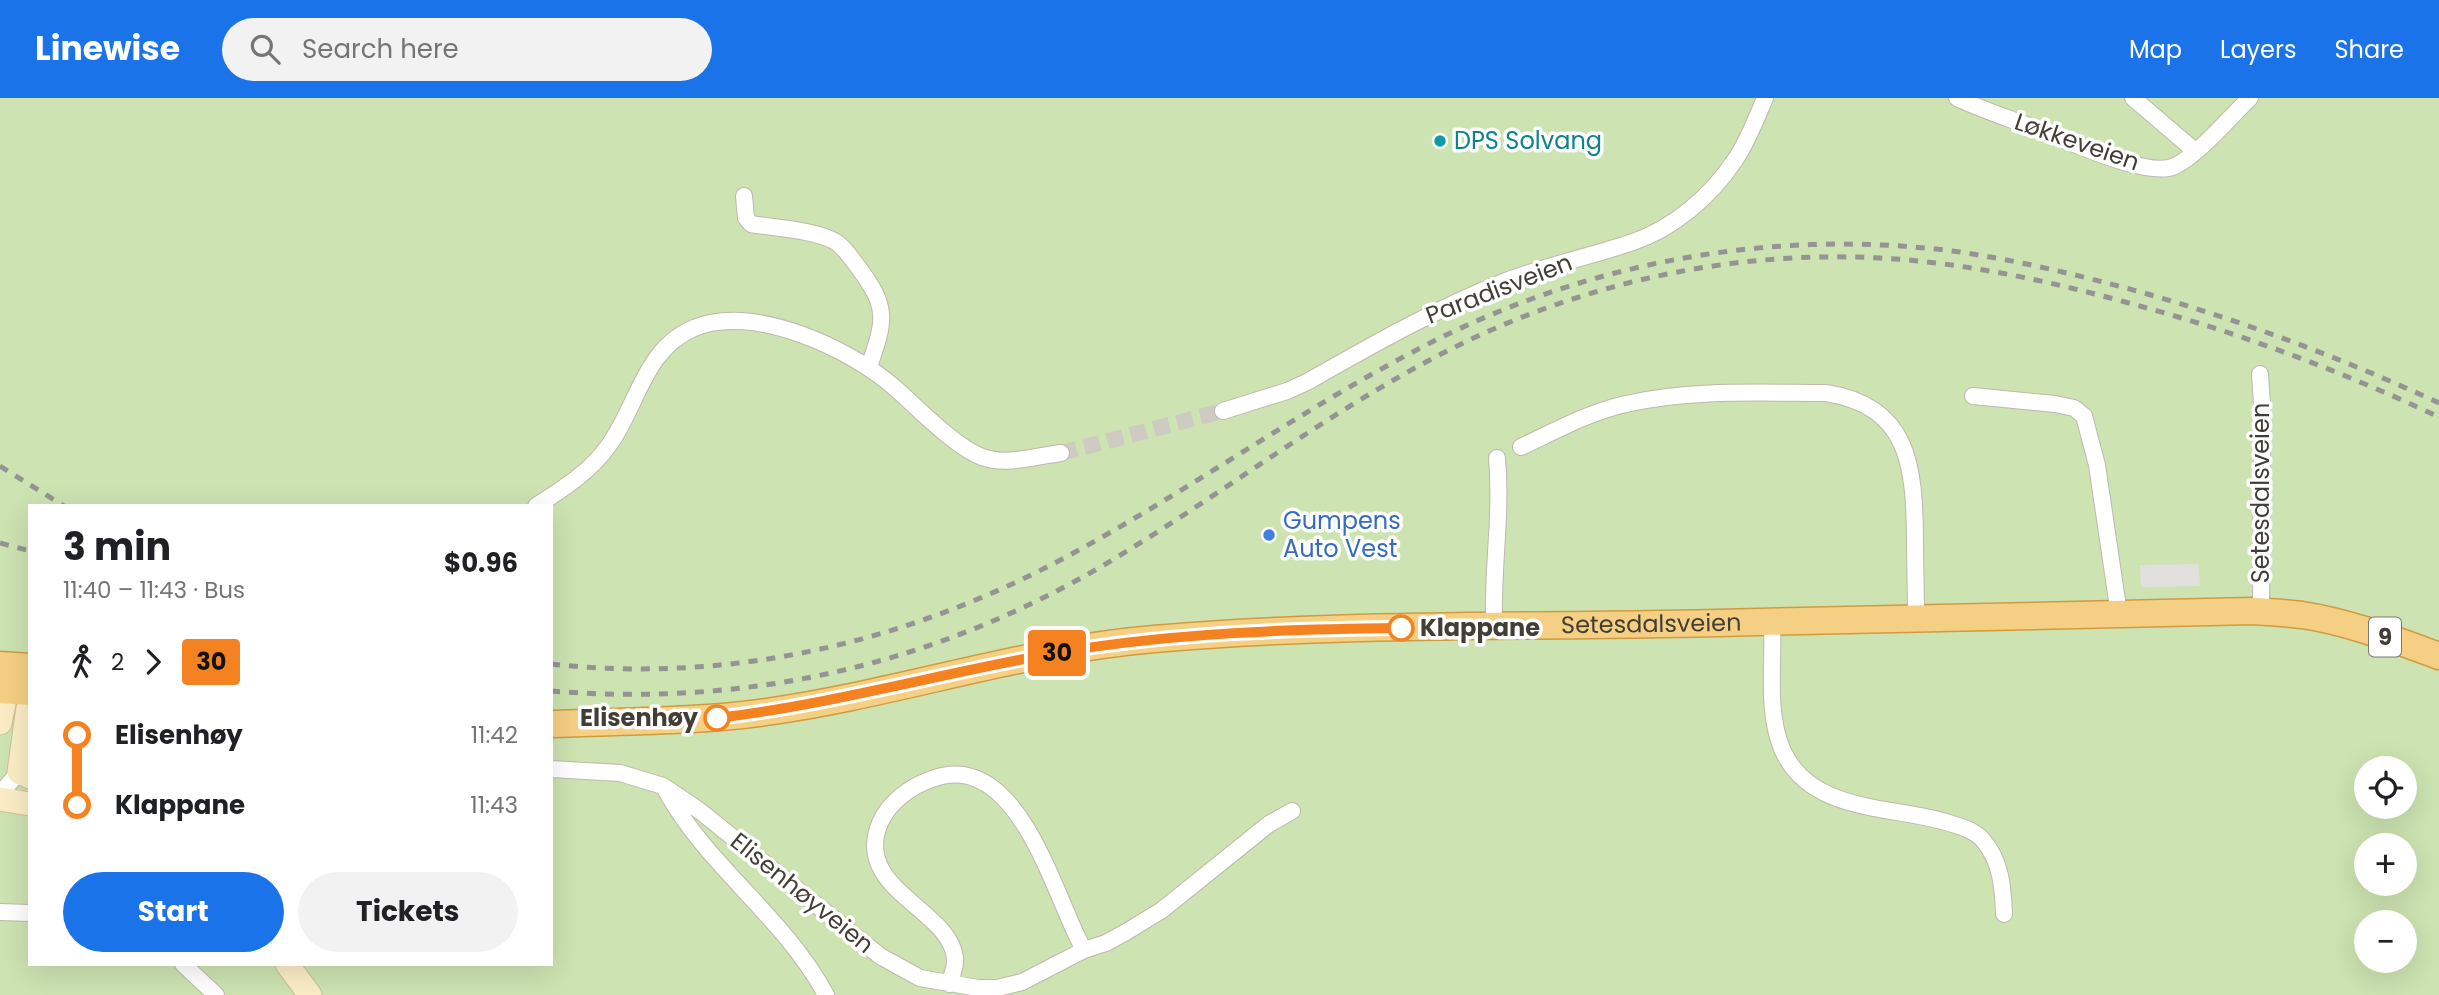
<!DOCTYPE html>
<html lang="en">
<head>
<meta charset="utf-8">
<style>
  body { margin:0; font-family:Poppins,sans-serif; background:#f2f2f2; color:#202124; height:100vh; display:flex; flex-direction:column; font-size:26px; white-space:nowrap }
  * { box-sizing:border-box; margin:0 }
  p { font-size:23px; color:#757577 }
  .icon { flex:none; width:38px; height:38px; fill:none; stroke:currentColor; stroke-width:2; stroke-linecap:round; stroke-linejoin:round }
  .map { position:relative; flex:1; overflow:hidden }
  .drawer { position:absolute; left:28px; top:406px; width:525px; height:462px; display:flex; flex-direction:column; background:#fff; border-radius:0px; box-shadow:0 7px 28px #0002 }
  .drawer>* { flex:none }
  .badge { padding:0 14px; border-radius:5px; font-size:24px; line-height:46px }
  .controls { position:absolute; left:2354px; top:658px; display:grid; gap:14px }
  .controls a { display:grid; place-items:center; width:63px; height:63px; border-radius:50%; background:#fff; box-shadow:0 7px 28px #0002; font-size:35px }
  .map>.badge { position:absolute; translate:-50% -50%; box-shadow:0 0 0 4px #fff }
  .legs { display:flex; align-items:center; gap:10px; height:77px; padding:0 35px; font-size:23px }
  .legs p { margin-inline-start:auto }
  .overview { display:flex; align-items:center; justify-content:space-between; height:119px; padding:0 35px }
  h1 { font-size:38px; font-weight:700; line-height:52px }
  .cta { display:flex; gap:14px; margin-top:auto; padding:14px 35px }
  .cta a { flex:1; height:80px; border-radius:42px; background:#1a73e8; color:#fff; font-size:28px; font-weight:700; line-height:80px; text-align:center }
  .cta a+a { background:#f2f2f2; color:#202124 }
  ul { padding:0 35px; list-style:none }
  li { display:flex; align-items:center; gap:24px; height:70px; font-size:26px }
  li i { display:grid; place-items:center; width:10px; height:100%; margin:0 9px; background:currentColor }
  li i::after { content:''; width:18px; height:18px; margin:-9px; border:5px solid; border-radius:50%; background:#fff }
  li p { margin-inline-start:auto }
  li:first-child i { background:linear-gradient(#0000 50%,currentColor 0) }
  li:last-child i { background:linear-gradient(currentColor 50%,#0000 0) }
  header { display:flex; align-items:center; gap:42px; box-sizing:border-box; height:98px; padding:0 35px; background:#1a73e8; color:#fff }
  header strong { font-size:33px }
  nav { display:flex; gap:38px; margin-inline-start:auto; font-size:24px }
  .search { width:490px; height:63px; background:#f2f2f2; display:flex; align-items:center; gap:18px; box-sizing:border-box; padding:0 24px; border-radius:38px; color:#757577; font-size:26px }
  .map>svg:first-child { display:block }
  .green { fill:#cde3b1; fill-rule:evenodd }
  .parking { fill:#e2e0dd }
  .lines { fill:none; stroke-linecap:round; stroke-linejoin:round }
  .minor-tunnel { stroke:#cecbc2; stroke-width:16; stroke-dasharray:16 8; stroke-linecap:butt }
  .minor-casing { stroke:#bfb8ac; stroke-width:18 }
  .secondary-casing { stroke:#cec098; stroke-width:25 }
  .trunk-casing { stroke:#d19a3f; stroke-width:29 }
  .minor { stroke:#fff; stroke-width:16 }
  .secondary { stroke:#faedc6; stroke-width:23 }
  .trunk { stroke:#f5d084; stroke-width:26 }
  .rail { stroke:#949494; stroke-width:5; stroke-dasharray:9 9; stroke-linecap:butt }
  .line-1-casing { stroke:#fff; stroke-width:16 }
  .line-1 { stroke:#f58220; stroke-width:10 }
  .culture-dot { fill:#0f9aa8; stroke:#fff; stroke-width:2.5 }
  .shop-dot { fill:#3f7fe0; stroke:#fff; stroke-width:2.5 }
  .stop-1-dot { fill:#fff; stroke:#f58220; stroke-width:3.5 }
  .labels { text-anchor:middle; stroke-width:7; stroke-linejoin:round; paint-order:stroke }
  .shield { fill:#fff; stroke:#7b7872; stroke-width:2 }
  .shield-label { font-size:23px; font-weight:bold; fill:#433e35 }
  .culture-label { font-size:24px; fill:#0d838f; stroke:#fff; text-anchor:start }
  .street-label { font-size:24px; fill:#433e35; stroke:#fff }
  .shop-label { font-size:24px; fill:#366cbe; stroke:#fff; text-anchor:start }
  .stop-label { font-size:24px; font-weight:bold; fill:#433e35; stroke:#fff; text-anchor:start }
</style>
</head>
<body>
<header>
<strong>Linewise</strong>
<div class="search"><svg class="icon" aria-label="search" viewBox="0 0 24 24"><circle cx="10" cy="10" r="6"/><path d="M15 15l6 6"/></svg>Search here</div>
<nav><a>Map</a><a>Layers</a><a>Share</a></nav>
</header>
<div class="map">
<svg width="2439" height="897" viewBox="0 0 2439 897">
  <rect width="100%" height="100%" fill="#f1eee5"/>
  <path class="green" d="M0,0h2439v897h-2439zM30,408h521v458h-521zM2366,670h38v39h-38zM2366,747h38v39h-38zM2366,824h38v39h-38z"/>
  <path class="parking" d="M2198,466l2,22 -59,1 -1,-22z"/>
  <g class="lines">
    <path class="minor-tunnel" d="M1061,355l162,-42"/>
    <defs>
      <path id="minor" d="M1957,0c28,13 57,22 85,33 27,10 107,48 133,35 24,-12 54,-48 75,-68
        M2133,0l62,53
        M744,98l2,22 5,6c24,4 65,6 85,18 9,6 15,16 22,25 31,41 27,53 11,100
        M2260,276l2,30 -1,208
        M1973,298l82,8 19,4 10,8 13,49 22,149
        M1223,313l64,-20 20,-9c65,-37 130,-74 199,-101 42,-16 86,-25 127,-39 41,-14 78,-46 102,-82 13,-19 21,-41 30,-62
        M1521,349c34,-16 68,-35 105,-43 65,-15 135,-11 200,-11 84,13 88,74 89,145 0,27 1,54 1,81
        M536,408c27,-17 55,-35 73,-61 29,-40 35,-96 85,-117 59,-25 157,21 201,60 23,20 59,58 87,69 24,9 54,-1 79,-4
        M1772,524c2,41 -6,88 10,127 28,65 110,56 167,74 12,4 25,7 33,16 19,21 21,48 22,75
        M1494,528c-2,-56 8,-111 3,-168
        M551,671l69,4 43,13 37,25 180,145 40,22 58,10h19l25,-6 62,-32 22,-7 20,-11 36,-22 107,-86 23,-13
        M666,693c42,76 119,127 160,204
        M0,696l19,-22
        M0,814l30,1
        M183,866l33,31
        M949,886c3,-9 7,-17 6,-26 -5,-49 -103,-69 -75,-135 9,-21 31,-37 52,-44 87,-32 122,119 152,171"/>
      <path id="secondary" d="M21,577l8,25 -10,72 11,5
        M0,625l7,-33 6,-14
        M0,701l30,5
        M287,866l23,31"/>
      <g id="trunk">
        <path d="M0,567l30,2"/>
        <path d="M0,592l30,2"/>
        <path id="s1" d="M551,626c72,-3 144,-2 215,-12 130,-18 256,-62 388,-73 168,-15 338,-12 506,-15 198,-3 396,-10 593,-13 17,1 33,2 49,4 47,7 93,25 137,41"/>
      </g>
    </defs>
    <use href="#minor" class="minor-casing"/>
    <use href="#secondary" class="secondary-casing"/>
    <use href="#trunk" class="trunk-casing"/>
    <use href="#minor" class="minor"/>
    <use href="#secondary" class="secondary"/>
    <use href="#trunk" class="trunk"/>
    <path class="rail" d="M0,368l64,40
      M0,445l30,8
      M551,566c180,20 357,-22 515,-107 127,-68 245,-155 374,-219 160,-79 343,-110 520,-86 60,9 118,23 177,39 103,29 205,67 302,112
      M551,593c198,16 382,-26 553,-126 116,-69 223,-153 343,-214 141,-72 303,-105 461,-91 77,7 153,24 228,45 104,28 205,66 303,112"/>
  </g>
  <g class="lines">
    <defs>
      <path id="line-1" d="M717,620c118,-14 233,-47 350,-67 111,-18 222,-22 334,-23"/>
    </defs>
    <use href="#line-1" class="line-1-casing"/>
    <use href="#line-1" class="line-1"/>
  </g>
  <circle class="culture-dot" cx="1440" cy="43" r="7"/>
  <circle class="shop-dot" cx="1269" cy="437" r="7"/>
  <g class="stop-1-dot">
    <circle cx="1401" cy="530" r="12"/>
    <circle cx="717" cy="620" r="12"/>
  </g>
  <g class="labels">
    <rect class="shield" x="2369" y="519.5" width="32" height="39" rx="5"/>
    <g class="shield-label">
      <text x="2385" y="547">9</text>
    </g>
    <g class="culture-label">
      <text x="1454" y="51">DPS Solvang</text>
    </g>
    <g class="street-label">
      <text transform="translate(2077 44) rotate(19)" y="8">Løkkeveien</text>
      <text transform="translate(1499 191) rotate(-21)" y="8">Paradisveien</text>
      <text transform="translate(2261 395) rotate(-90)" y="8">Setesdalsveien</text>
      <text dy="8" stroke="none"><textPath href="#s1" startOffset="1108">Setesdalsveien</textPath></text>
      <text transform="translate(802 795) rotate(39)" y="8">Elisenhøyveien</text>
    </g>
    <g class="shop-label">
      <text x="1283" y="431">Gumpens<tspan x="1283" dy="28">Auto Vest</tspan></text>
    </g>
    <g class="stop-label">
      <text x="1420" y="538">Klappane</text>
      <text x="698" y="628" text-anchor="end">Elisenhøy</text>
    </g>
  </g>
</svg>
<div class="controls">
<a><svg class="icon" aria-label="locate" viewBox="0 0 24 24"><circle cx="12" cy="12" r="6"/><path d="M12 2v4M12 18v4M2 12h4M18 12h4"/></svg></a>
<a>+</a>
<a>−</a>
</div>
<b class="badge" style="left:1057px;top:555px;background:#f58220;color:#111">30</b>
<section class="drawer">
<div class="overview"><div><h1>3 min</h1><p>11:40 – 11:43 · Bus</p></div><b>$0.96</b></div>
<div class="legs"><svg class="icon" aria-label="walk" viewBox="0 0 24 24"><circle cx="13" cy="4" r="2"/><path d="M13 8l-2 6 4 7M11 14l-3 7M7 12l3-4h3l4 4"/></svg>2<svg class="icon" aria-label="forward" viewBox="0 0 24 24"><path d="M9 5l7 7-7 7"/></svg><b class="badge" style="background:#f58220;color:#111">30</b></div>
<ul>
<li><i style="color:#f58220"></i><b>Elisenhøy</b><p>11:42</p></li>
<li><i style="color:#f58220"></i><b>Klappane</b><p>11:43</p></li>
</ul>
<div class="cta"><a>Start</a><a>Tickets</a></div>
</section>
</div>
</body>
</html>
